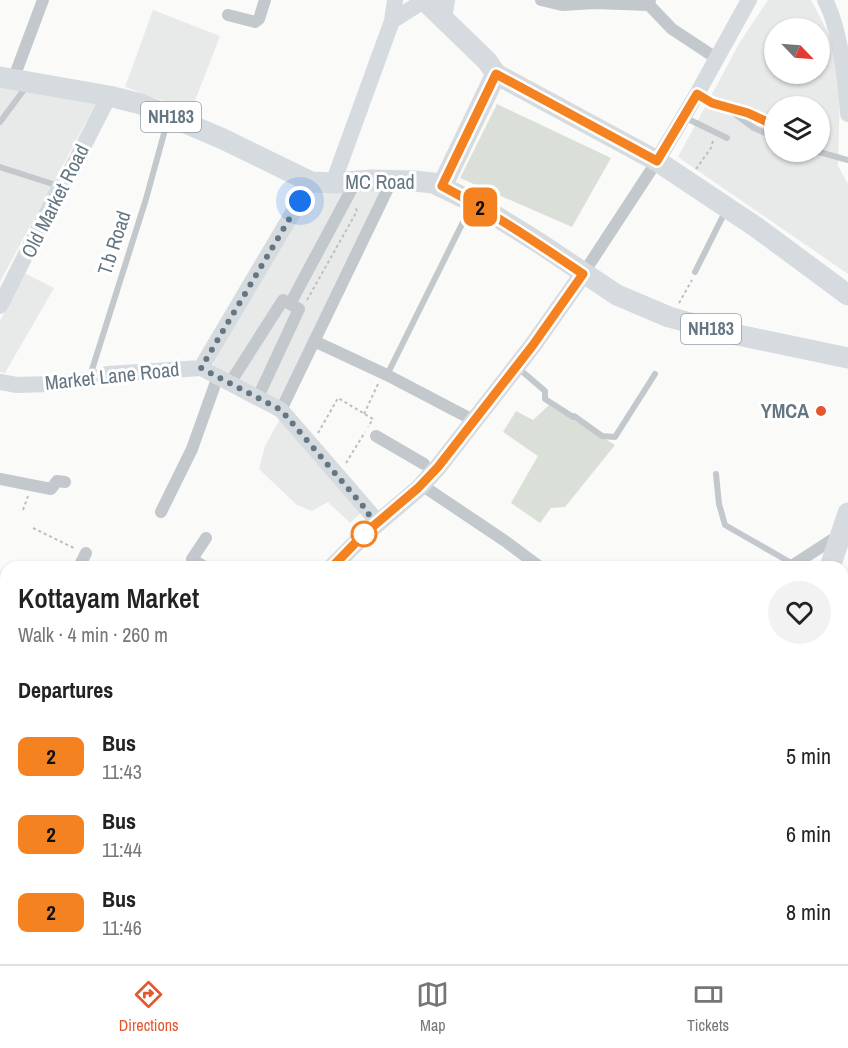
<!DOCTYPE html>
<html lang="en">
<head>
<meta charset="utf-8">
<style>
  body { margin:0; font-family:"Archivo Narrow",sans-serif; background:#f2f2f2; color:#222; height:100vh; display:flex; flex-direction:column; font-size:22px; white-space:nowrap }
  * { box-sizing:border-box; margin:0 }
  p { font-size:20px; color:#767676 }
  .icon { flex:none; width:33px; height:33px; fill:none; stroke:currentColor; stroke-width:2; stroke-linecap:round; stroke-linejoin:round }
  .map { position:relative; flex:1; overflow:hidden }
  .sheet { position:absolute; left:0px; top:561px; width:849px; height:404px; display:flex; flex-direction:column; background:#fff; border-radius:18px 18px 0 0; box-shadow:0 2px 4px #0004 }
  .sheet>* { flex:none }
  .badge { padding:0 12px; border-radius:9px; font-size:21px; line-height:39px }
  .needle { width:39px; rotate:115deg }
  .fabs { position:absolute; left:764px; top:18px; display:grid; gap:12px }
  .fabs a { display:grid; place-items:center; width:66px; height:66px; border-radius:50%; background:#fff; box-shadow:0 2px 4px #0004; font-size:30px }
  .you { position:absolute; width:30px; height:30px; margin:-15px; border:4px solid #fff; border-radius:50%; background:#1a73e8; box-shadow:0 0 0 9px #1a73e833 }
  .map>.badge { position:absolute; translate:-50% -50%; box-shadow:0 0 0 3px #fff }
  h2 { padding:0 18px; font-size:22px; line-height:54px }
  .round { display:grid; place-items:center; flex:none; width:63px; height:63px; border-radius:32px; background:#f2f2f2 }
  .summary { display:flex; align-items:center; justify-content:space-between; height:102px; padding:0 18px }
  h1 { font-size:28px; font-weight:600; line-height:45px }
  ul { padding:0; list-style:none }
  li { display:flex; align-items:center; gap:18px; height:78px; padding:0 18px }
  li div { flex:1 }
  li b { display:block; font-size:22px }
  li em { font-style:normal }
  li .badge { min-width:66px; font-weight:700; text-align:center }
  .dock { display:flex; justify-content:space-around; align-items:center; height:84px; border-top:2px solid #e0e0e0; background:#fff; font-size:16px; color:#767676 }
  .dock a { display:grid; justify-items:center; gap:3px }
  .dock .active { color:#e4572e }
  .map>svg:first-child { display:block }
  .built { fill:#e8e9e9; fill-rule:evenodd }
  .green { fill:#dadfd7 }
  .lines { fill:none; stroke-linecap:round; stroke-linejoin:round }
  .path { stroke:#bbbfc2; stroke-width:2; stroke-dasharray:3 3; stroke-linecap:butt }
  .lane { stroke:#c3c8cc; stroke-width:6 }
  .street { stroke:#c3c8cc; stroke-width:12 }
  .secondary { stroke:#d6dbdf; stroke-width:16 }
  .primary { stroke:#d6dbdf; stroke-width:18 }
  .highway { stroke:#d6dbdf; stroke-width:21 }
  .line-casing { stroke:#fff; stroke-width:14 }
  .line { stroke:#f58220; stroke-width:9 }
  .walk { stroke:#657683; stroke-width:6; stroke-dasharray:0 10.8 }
  .poi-dot { fill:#e4572e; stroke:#fff; stroke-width:2 }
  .stop-dot { fill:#fff; stroke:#f58220; stroke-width:3 }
  .labels { text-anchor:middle; stroke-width:6; stroke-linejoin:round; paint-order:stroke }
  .shield { fill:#fff; stroke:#939fa8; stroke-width:1.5 }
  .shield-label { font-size:18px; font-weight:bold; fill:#657683 }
  .street-label { font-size:20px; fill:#657683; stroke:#fff }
  .poi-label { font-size:20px; font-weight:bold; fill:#657683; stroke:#fff; text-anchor:end }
</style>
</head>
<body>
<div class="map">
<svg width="848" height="964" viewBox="0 0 848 964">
  <rect width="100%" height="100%" fill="#fafaf8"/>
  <path class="built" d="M768,0h43l21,40 8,44 -2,82 10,18v90l-170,-117 62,-115zM774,28h45v46h-45zM774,106h45v46h-45z
    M153,10l67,26 -29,75 -66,-24z
    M0,86l100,10 -100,186z
    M386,187l-105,216 -68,-36 1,-5 96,-171z
    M24,273l30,15 -49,85 -5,-1v-51z
    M281,417l82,94 -13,12 -22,-21 -16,9 -15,-6 -38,-36 6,-23z
    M282,959h237l-6,5h-229z"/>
  <path class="green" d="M497,104l114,54 -39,69 -112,-49z
    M549,405l66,40 -50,62 -14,1 -11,15 -29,-20 27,-47 -35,-24 13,-21 17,9z"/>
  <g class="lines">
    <path class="path" d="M696,169l15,-21 2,-7
      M307,300l50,-89 -2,-5
      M679,303l13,-23
      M364,414l14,-30
      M318,433l20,-35 35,21 -5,8
      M346,463l19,-31
      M23,510l5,-14
      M33,528l43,21
      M843,654l5,-2"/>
    <path class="lane" d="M698,95l14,8 36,10 26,12
      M728,109l26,19 20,9
      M684,117l43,21
      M0,122l26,-35
      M819,152l29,8
      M0,167l59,19
      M695,272l31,-62
      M517,367l28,24v8l28,18 1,-1 28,20 13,1 40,-63
      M387,375l84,-169
      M90,376l56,-177 22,-80
      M716,474l3,30 6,21 68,39
      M843,595l5,-6
      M843,610l5,1
      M843,641h5
      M424,958l7,6
      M753,964l1,-6"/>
    <path class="street" d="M541,0l21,5 32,-2 55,2
      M650,0l-1,5 23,24 44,29
      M228,15l27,7 4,-3 6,-19
      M13,80l30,-80
      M583,274l74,-113
      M290,304l66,-123
      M314,341l73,34 86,45
      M230,383l53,-83 16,9 -41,88
      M281,410l111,-230
      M376,436l48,28
      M0,479l51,10 6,-8 8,1
      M423,486l82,55 35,26
      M161,512l31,-63 26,-73
      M79,567l7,-14
      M205,567l-13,-8 14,-21
      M790,567l51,-33
      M0,627l6,3
      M0,794l6,3
      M0,891l6,3
      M124,958l9,6
      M842,958l1,6
      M545,964l1,-6"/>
    <path class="secondary" d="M825,0c15,28 21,82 23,114
      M444,19l3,-19
      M392,21l33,-21
      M657,161l40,-67 52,-94
      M333,183l59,-162 3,-21
      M0,306l60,-120 2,2 47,-92
      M201,368l110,-186
      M0,382l17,3 35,-1 37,-4 19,-6 93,-6 80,42 97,112"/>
    <path class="primary" d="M332,567l33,-33 54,-46 19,-21 95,-122 50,-71
      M179,964l3,-6"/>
    <path class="highway" d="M424,0l63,61 9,13 161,87 99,66 92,68
      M0,77l109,19 32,8 82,35 88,43 22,1 38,-3 43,1 19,2 40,19 66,41 78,52 52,22 50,14 129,27
      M442,186l54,-112
      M830,567l18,-54
      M688,964l2,-6"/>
  </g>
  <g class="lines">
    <defs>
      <path id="line" d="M332,567l32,-33 54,-46 20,-21 95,-122 50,-71c-46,-31 -92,-62 -141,-88l54,-112 161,87 40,-67 15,9 36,10 26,12"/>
    </defs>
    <use href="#line" class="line-casing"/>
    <use href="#line" class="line"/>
    <path class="walk" d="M300,201l-99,167 80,42 88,103 -5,21"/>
  </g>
  <circle class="poi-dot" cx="821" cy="411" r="6"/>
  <circle class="stop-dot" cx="364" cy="534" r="12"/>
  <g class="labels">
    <g class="shield">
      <rect x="141" y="102" width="60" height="30" rx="4.5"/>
      <rect x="681" y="314" width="60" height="30" rx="4.5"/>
    </g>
    <g class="shield-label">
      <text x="171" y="123">NH183</text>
      <text x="711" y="335">NH183</text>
    </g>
    <g class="street-label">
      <text x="380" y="189">MC Road</text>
      <text transform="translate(55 201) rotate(-63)" y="7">Old Market Road</text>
      <text transform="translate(114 243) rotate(-72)" y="7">T.b Road</text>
      <text transform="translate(112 376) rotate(-6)" y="7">Market Lane Road</text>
    </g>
    <g class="poi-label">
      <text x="809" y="418">YMCA</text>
    </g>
  </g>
</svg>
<div class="fabs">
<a><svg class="needle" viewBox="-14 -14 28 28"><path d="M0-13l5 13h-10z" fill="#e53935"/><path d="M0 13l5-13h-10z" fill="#767676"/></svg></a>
<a><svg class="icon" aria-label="layers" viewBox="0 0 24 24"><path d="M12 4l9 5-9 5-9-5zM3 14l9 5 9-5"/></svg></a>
</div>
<div class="you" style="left:300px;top:201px"></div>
<b class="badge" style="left:480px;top:207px;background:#f58220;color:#111">2</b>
<section class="sheet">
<div class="summary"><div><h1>Kottayam Market</h1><p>Walk · 4 min · 260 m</p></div><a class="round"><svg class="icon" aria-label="heart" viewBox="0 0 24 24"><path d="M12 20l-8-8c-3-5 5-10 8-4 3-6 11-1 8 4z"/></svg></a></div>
<h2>Departures</h2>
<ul>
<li><span class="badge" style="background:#f58220;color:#111">2</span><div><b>Bus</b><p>11:43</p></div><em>5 min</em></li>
<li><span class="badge" style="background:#f58220;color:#111">2</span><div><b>Bus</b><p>11:44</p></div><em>6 min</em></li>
<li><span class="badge" style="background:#f58220;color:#111">2</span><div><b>Bus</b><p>11:46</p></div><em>8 min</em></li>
</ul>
</section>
</div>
<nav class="dock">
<a class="active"><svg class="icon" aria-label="directions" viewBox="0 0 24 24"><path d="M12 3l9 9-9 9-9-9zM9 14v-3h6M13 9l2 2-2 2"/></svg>Directions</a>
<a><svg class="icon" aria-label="map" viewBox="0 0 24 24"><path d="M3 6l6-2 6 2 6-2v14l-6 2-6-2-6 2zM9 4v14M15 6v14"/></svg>Map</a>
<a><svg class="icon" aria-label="tickets" viewBox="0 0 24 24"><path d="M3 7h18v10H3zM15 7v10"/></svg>Tickets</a>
</nav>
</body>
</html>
